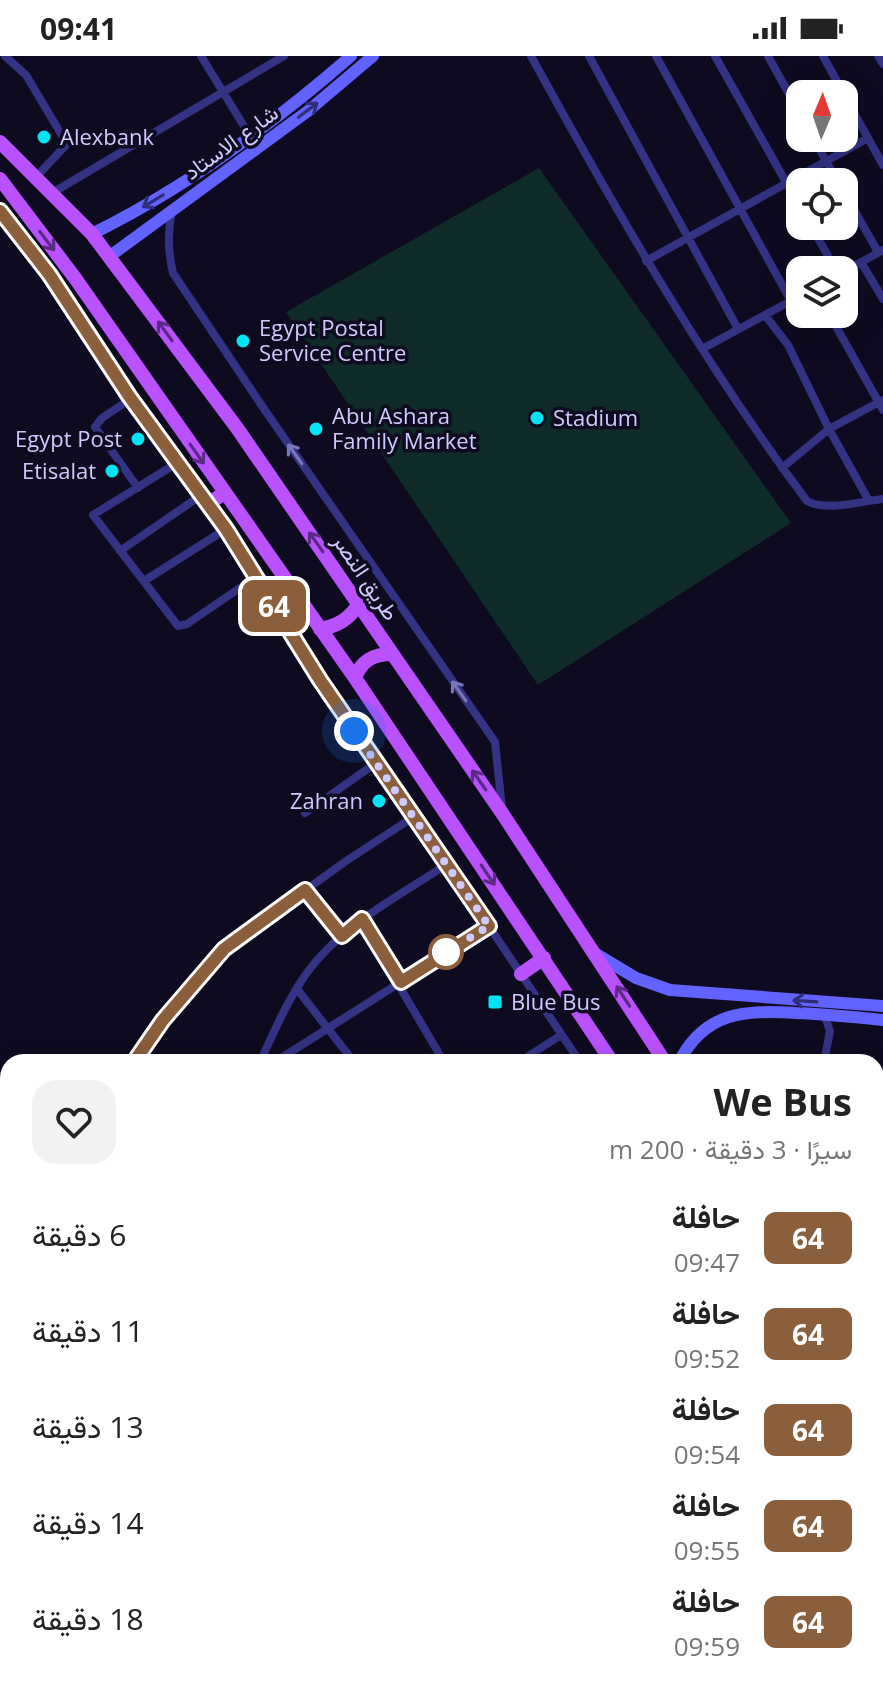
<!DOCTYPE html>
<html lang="ar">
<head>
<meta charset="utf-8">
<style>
  body { margin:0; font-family:"Open Sans",Vazirmatn,sans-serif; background:#f2f2f2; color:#222; direction:rtl; height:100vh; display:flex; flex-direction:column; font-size:30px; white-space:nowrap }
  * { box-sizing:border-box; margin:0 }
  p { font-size:26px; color:#767676 }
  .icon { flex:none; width:44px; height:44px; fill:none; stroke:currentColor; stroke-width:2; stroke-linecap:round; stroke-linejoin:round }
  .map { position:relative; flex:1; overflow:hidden; direction:ltr }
  .drawer { position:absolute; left:0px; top:998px; width:884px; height:634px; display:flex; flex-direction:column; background:#fff; border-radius:24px 24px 0 0; box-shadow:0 8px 32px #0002; direction:rtl }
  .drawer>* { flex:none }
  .badge { padding:0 16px; border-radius:12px; font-size:28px; line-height:52px }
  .needle { width:52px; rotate:2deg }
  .buttons { position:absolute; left:786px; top:24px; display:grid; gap:16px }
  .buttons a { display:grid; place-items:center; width:72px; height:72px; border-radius:16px; background:#fff; box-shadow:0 8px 32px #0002; font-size:40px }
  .you { position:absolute; width:40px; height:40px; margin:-20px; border:6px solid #fff; border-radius:50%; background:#1a73e8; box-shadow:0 0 0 12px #1a73e833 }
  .map>.badge { position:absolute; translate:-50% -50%; box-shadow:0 0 0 4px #fff }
  .round { display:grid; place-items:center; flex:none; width:84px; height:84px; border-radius:24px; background:#f2f2f2 }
  .overview { display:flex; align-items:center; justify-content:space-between; height:136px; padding:0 32px }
  h1 { font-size:38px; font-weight:700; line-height:60px }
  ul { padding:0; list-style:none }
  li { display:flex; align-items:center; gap:24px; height:96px; padding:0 32px }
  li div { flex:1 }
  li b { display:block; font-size:30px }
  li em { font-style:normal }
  li .badge { min-width:88px; font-weight:700; text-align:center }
  .status { display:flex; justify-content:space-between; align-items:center; height:56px; padding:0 40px; background:#fff; direction:ltr }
  .status svg { height:22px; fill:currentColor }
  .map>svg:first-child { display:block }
  .green { fill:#0e2b29 }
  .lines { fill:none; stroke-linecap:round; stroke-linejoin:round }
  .minor { stroke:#333283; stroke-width:8 }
  .secondary { stroke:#6162ff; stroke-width:12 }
  .primary { stroke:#b951ff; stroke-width:14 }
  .oneway { stroke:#2f2e79 }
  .oneway2 { stroke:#5b2a84 }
  .oneway3 { stroke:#7976bb }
  .line-casing { stroke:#fff; stroke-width:18 }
  .line { stroke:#8b5e3c; stroke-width:12 }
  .walk { stroke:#cfcaff; stroke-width:8; stroke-dasharray:0 14.4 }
  .poi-dot { fill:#00e4f5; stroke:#0e0b20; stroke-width:3 }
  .stop-dot { fill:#fff; stroke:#8b5e3c; stroke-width:4 }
  .labels { text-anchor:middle; stroke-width:7; stroke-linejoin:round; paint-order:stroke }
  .poi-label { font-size:22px; fill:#cfcaff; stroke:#0e0b20; text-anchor:start }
  .street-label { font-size:22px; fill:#cfcaff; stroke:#0e0b20 }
</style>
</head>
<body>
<div class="status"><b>09:41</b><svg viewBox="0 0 49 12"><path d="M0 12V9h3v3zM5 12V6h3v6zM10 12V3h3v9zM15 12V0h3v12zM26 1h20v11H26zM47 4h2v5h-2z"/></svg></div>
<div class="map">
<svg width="883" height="1631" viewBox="0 0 883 1631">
  <rect width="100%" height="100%" fill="#0e0b20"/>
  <path class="green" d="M539,112l252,355 -253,162 -252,-373z
    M876,1336l7,11v81l-7,-10z"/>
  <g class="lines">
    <path class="minor" d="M5,0l21,19 41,69 -31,33
      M201,0l49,80
      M531,0c84,153 171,305 276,445 20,11 54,0 76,-2
      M589,0l149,273
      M656,0l135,245
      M715,0l85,151
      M768,0l32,58
      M823,0l21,38
      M878,0l5,8
      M844,39l39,70
      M813,82l25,44
      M844,136l34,60
      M52,137l232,-137
      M0,155l49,63 80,122 97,133 94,151 95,136 165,246
      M172,155c-5,22 -4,41 1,62l89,133 233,336 7,66
      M811,170l25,44
      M646,205l222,-123
      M861,206l22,37
      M844,216l39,-22
      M829,258l54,96
      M765,259l23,30 41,84 40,72
      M702,293l98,-53
      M132,342l-30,20 -7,9 43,61
      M177,407l-84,52 85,111 9,-2 69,-47
      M782,412l47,-39 54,-29
      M120,495l80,-55
      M144,525l82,-52
      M305,757l71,-50
      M305,834l37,46
      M362,863l39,63
      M398,928l46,78
      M297,933l57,73
      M824,958l6,17 -6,31
      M134,1006l29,-42 61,-71 122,-88 69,-45
      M260,1006c14,-30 27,-61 46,-88 35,-49 92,-77 141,-110
      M275,1006l214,-136
      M519,1006l42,-27
      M876,1102l7,10
      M0,1178l8,-17
      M876,1246l7,-5
      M0,1251l8,7
      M0,1309l8,11
      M0,1374l8,-7
      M0,1435l8,-10
      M876,1486l7,10
      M876,1550l7,-5
      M233,1624l5,7
      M312,1624l5,7
      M475,1624l5,7
      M552,1624l5,7
      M631,1624l5,7
      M707,1624l5,7
      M794,1624l6,7
      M31,1631l8,-7
      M89,1631l11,-7
      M380,1631l10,-7
      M499,1631l10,-7
      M606,1631l9,-7
      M724,1631l12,-3 34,3
      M876,1631l7,-5"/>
    <path class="secondary" d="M92,178c93,-46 181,-110 259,-178
      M110,200l198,-145 65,-55
      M596,898l40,24 34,12 213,16
      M679,1006c26,-51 66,-52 117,-49 29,1 58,4 87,7
      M172,1631l10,-7
      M214,1631l10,-7"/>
    <path class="primary" d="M0,86l92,92 145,194 265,385 163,249
      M0,123l75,99 280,400 257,384
      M207,449l17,-12
      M320,573c18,-3 29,-10 39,-25
      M355,622c6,-17 18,-24 37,-24
      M521,918l23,-16
      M876,1322l7,11
      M876,1441l7,10"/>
  </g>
  <defs><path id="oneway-shaft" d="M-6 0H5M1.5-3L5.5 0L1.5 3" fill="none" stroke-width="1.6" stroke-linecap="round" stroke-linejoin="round" transform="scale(2)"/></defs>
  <g class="oneway">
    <use href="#oneway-shaft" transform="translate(308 54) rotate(-37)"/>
    <use href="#oneway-shaft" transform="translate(153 145) rotate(149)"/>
    <use href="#oneway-shaft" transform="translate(805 945) rotate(-176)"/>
  </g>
  <g class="oneway2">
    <use href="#oneway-shaft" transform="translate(47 185) rotate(53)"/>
    <use href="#oneway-shaft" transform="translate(165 275) rotate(-126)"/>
    <use href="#oneway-shaft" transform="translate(197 398) rotate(55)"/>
    <use href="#oneway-shaft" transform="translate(316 486) rotate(-125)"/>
    <use href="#oneway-shaft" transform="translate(479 724) rotate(-125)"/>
    <use href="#oneway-shaft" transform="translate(488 819) rotate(56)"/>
    <use href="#oneway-shaft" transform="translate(623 940) rotate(-123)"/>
  </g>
  <g class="oneway3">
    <use href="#oneway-shaft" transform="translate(295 398) rotate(-125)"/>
    <use href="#oneway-shaft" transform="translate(459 635) rotate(-125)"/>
  </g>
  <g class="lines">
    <defs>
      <path id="line" d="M0,155l49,63 80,122 97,133 94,151 169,246 -88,56 -39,-63 -20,17 -37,-46 -81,59 -61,71 -29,42"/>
    </defs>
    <use href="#line" class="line-casing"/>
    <use href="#line" class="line"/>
    <path class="walk" d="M354,675l135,195 -54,33 11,-7"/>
  </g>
  <g class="poi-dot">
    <circle cx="44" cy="81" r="8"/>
    <circle cx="243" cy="285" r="8"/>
    <circle cx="537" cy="362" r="8"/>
    <circle cx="316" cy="373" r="8"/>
    <circle cx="138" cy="383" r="8"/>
    <circle cx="112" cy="415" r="8"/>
    <circle cx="379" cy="745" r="8"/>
    <rect x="487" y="938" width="16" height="16" rx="4"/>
  </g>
  <circle class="stop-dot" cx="446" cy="896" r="16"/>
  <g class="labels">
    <g class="poi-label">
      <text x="60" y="89">Alexbank</text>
      <text x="259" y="280">Egypt Postal<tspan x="259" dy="25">Service Centre</tspan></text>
      <text x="332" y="368">Abu Ashara<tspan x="332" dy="25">Family Market</tspan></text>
      <text x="553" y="370">Stadium</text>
      <text x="122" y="391" text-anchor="end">Egypt Post</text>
      <text x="96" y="423" text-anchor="end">Etisalat</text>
      <text x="363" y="753" text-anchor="end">Zahran</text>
      <text x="511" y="954">Blue Bus</text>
    </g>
    <g class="street-label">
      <text transform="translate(231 86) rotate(-36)" y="8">شارع الاستاد</text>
      <text transform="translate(366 521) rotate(56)" y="8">طريق النصر</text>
    </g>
  </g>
</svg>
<div class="buttons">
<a><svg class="needle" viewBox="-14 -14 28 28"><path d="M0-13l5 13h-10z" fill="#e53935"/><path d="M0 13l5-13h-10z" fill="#767676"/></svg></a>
<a><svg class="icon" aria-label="locate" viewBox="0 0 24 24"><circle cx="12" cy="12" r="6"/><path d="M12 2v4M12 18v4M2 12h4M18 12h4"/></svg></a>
<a><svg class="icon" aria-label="layers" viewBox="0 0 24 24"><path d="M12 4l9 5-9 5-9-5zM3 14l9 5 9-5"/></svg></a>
</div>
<div class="you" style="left:354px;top:675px"></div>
<b class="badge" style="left:274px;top:550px;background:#8b5e3c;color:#fff">64</b>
<section class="drawer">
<div class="overview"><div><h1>We Bus</h1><p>سيرًا · 3 دقيقة · 200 m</p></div><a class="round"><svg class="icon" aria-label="heart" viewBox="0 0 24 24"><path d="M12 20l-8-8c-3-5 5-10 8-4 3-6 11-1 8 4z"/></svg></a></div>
<ul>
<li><span class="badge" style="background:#8b5e3c;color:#fff">64</span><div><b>حافلة</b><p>09:47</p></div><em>6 دقيقة</em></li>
<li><span class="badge" style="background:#8b5e3c;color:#fff">64</span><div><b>حافلة</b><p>09:52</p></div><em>11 دقيقة</em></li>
<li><span class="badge" style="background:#8b5e3c;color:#fff">64</span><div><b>حافلة</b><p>09:54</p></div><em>13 دقيقة</em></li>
<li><span class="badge" style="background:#8b5e3c;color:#fff">64</span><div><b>حافلة</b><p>09:55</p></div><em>14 دقيقة</em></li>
<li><span class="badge" style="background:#8b5e3c;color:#fff">64</span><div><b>حافلة</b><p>09:59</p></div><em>18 دقيقة</em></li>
</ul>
</section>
</div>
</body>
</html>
